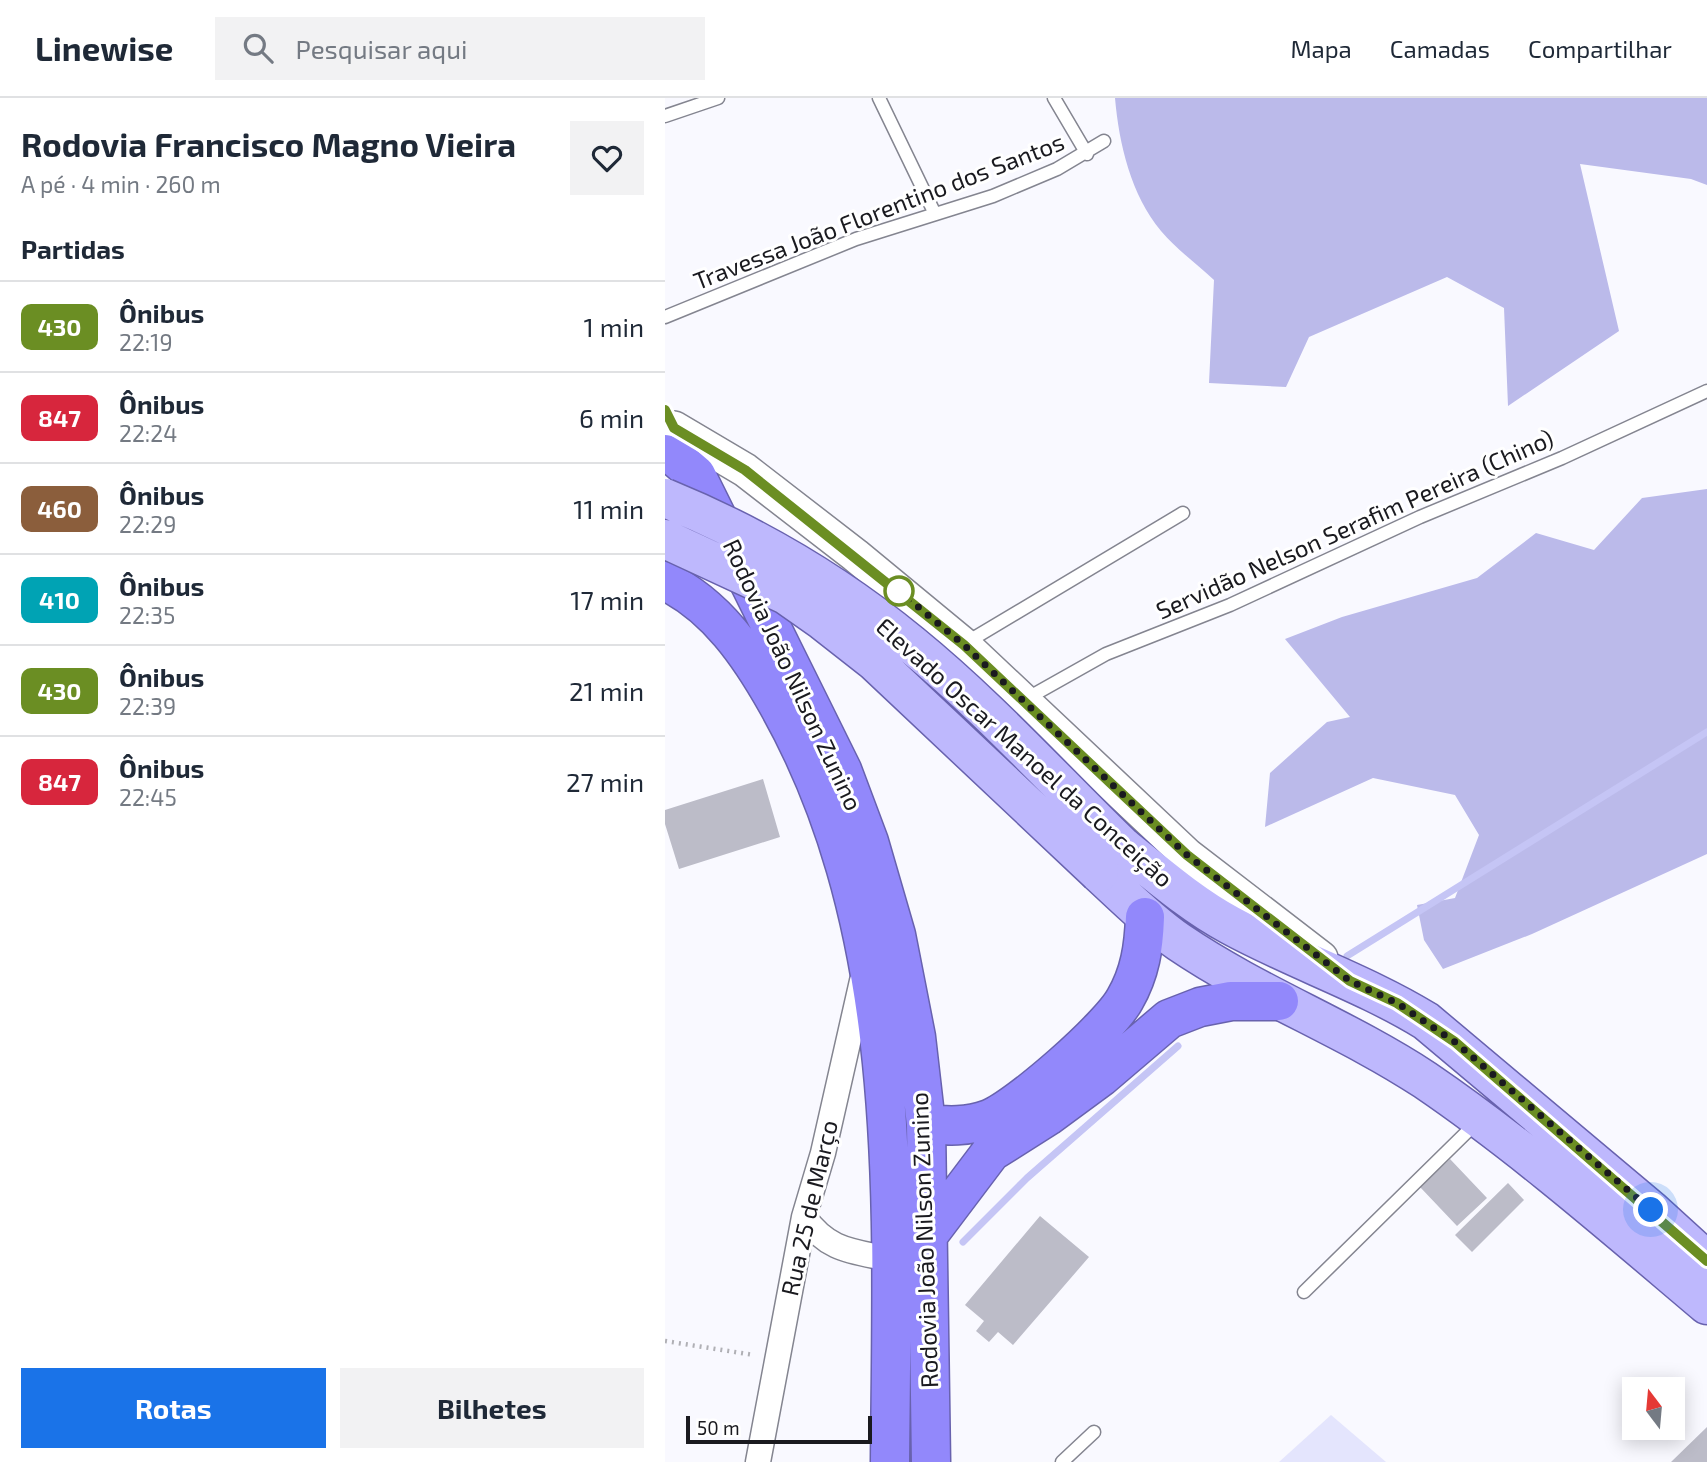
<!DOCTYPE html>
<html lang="pt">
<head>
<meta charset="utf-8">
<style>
  body { margin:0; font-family:"Exo 2",sans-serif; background:#f2f2f3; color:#1f2937; height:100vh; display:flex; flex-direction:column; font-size:26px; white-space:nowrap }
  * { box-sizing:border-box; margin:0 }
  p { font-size:23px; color:#747a83 }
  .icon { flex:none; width:38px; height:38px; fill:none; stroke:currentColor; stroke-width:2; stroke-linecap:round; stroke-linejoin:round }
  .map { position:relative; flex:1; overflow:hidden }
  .side { display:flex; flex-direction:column; background:#fff; width:665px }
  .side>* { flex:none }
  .badge { padding:0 14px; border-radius:10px; font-size:24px; line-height:46px }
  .needle { width:46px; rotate:344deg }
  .controls { position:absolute; left:957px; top:1279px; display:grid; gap:14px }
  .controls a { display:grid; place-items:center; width:63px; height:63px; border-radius:0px; background:#fff; box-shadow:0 4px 18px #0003; font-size:35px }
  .scale { position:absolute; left:21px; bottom:18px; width:186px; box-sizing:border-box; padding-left:7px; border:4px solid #1a1a1f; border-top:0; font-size:19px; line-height:24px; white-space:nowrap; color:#1a1a1f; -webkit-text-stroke:5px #fff; paint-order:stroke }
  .you { position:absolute; width:35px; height:35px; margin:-18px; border:5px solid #fff; border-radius:50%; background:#1a73e8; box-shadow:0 0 0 10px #1a73e833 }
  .map>.badge { position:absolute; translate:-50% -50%; box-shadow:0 0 0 4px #fff }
  h2 { padding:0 21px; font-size:26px; line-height:63px }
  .round { display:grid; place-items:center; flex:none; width:74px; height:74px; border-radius:0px; background:#f2f2f3 }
  .summary { display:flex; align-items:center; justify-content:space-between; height:119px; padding:0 21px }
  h1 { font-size:33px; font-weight:700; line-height:52px }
  .button { display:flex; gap:14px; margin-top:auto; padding:14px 21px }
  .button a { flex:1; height:80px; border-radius:0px; background:#1a73e8; color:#fff; font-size:28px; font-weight:700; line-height:80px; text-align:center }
  .button a+a { background:#f2f2f3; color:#1f2937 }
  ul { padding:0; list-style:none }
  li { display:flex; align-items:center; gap:21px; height:91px; padding:0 21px; border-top:2px solid #e0e1e3 }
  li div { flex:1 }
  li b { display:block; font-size:26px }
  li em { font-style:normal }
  li .badge { min-width:77px; font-weight:700; text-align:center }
  header { display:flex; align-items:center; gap:42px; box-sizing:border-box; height:98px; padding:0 35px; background:#fff; border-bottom:2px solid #e0e1e3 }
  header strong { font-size:33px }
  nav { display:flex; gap:38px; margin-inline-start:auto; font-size:24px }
  .search { width:490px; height:63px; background:#f2f2f3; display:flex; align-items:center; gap:18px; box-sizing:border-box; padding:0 24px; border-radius:0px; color:#747a83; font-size:26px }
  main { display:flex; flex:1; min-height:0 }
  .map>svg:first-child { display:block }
  .green { fill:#e4e5fd }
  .forest { fill:#bbbaea }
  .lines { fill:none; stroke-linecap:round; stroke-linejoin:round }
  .stream { stroke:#c5c5f5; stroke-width:7 }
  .building { fill:#bcbcc8 }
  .lane-casing { stroke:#848590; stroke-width:15 }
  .street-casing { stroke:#848590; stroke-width:27 }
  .secondary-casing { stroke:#848590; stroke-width:36 }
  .primary-casing { stroke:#6862ae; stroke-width:41 }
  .highway-casing { stroke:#6862ae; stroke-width:41 }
  .path { stroke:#b0b0b5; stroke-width:4.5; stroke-dasharray:2 5; stroke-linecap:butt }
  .lane { stroke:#fff; stroke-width:12 }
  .street { stroke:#fff; stroke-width:24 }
  .secondary { stroke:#fff; stroke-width:33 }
  .primary { stroke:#beb8fd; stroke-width:38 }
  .highway { stroke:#9288fb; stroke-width:38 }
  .primary-bridge-casing { stroke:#6862ae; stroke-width:41; stroke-linecap:butt }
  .primary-bridge { stroke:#beb8fd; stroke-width:38 }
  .line-casing { stroke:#fff; stroke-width:16 }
  .line { stroke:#6b8e23; stroke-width:10 }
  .walk { stroke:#1a1a1f; stroke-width:7; stroke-dasharray:0 12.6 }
  .stop-dot { fill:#fff; stroke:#6b8e23; stroke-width:3.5 }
  .labels { text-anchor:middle; stroke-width:6; stroke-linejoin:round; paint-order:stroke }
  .street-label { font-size:24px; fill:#1a1a1f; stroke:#fff }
</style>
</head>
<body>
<header>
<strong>Linewise</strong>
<div class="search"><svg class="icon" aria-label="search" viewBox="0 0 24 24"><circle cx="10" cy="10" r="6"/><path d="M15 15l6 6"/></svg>Pesquisar aqui</div>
<nav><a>Mapa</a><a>Camadas</a><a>Compartilhar</a></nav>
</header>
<main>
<section class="side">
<div class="summary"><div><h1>Rodovia Francisco Magno Vieira</h1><p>A pé · 4 min · 260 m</p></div><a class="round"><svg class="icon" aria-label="heart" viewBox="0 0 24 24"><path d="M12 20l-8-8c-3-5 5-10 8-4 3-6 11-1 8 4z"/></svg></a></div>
<h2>Partidas</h2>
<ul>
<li><span class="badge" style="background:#6b8e23;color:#fff">430</span><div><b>Ônibus</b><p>22:19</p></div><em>1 min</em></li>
<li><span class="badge" style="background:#d7263d;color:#fff">847</span><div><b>Ônibus</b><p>22:24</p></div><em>6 min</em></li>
<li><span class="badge" style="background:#8b5e3c;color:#fff">460</span><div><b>Ônibus</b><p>22:29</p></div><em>11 min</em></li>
<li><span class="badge" style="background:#00a3b4;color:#fff">410</span><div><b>Ônibus</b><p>22:35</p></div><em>17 min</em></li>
<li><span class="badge" style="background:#6b8e23;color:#fff">430</span><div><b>Ônibus</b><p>22:39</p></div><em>21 min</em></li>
<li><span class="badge" style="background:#d7263d;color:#fff">847</span><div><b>Ônibus</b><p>22:45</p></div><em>27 min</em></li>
</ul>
<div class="button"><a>Rotas</a><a>Bilhetes</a></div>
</section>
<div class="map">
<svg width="1042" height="1364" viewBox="0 0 1042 1364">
  <rect width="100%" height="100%" fill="#f9f9ff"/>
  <path class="green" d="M666,1317l55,47h-107z"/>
  <path class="forest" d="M450,0h592v87l-16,-6 -111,-15 39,167 -111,75 -4,-98 -57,-31 -138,60 -23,50 -77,-4 5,-103c-17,-16 -38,-31 -53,-49 -30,-36 -42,-87 -46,-133z
    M1042,391v365l-175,80 -89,35 -19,-29 -7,-35 38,-7 24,-63 -24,-40 -82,-17 -108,49 5,-54 57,-51 23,-5 -65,-78 57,-22 135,-39 59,-45 58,17 48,-52z"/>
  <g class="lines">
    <path class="stream" d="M682,858l360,-224
      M298,1144l64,-64 151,-132"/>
  </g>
  <path class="building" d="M98,681l17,58 -101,32 -14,-45v-14z
    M785,1061l37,39 -30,28 -37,-39z
    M843,1085l16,17 -52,52 -17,-17z
    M375,1118l49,41 -76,88 -15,-13 -9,10 -13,-11 8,-10 -19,-16z
    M1042,1329v35h-36z"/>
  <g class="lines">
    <defs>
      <path id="lane" d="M214,0l56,116
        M389,0l33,56
        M0,18l53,-18
        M0,219l191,-78 137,-43 64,-27 47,-28
        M299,546l219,-131
        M361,601l80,-45 124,-49 190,-88 142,-59 145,-67
        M639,1194l172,-169
        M397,1364l32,-30"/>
      <path id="street" d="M139,1119c24,34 48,34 85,42
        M93,1364l46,-245 19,-64 39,-172"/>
      <path id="secondary" d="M9,330l71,42 110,85 109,90 223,210 134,103"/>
      <path id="primary" d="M457,748c35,28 69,58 108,79 64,35 134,58 196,96l225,189 56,51
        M434,775c26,24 51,49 80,69 78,53 167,86 246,138 97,66 192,149 282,225"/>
      <path id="highway" d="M0,356l10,3 21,18 146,295 27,72 27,93 20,102 10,87 5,338
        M0,483c51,24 85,74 112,122 130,229 115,505 113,759
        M261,1026c22,2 41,3 63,-5 29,-11 121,-92 136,-120 15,-26 19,-52 20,-82
        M261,1140l65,-86 57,-36 53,-39 68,-58 31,-12 31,-6h48"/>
    </defs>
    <use href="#lane" class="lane-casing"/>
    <use href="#street" class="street-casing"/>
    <use href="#secondary" class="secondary-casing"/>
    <use href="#primary" class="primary-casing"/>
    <use href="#highway" class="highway-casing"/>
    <path class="path" d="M0,1243l89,14"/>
    <use href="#lane" class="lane"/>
    <use href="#street" class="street"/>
    <use href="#secondary" class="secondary"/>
    <use href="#primary" class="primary"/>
    <use href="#highway" class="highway"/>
    <defs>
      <path id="primary-bridge" d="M0,400c88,36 173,86 246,146 75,61 142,135 211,202
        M0,441l121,56 37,26 51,40 225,212"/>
    </defs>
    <use href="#primary-bridge" class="primary-bridge-casing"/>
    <use href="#primary-bridge" class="primary-bridge"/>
  </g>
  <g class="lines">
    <defs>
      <path id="line" d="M0,312l9,18 71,42 219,175 223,210 163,126 47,22 58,39 252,219"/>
    </defs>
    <use href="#line" class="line-casing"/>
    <use href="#line" class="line"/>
    <path class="walk" d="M234,493l65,54 223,210 163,126 47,22 58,39 196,168"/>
  </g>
  <circle class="stop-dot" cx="234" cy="493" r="14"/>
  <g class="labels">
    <g class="street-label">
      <text transform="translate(214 114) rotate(-21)" y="8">Travessa João Florentino dos Santos</text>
      <text transform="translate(690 427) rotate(-24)" y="8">Servidão Nelson Serafim Pereira (Chino)</text>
      <text transform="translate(127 577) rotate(65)" y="8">Rodovia João Nilson Zunino</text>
      <text transform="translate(359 655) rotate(42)" y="8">Elevado Oscar Manoel da Conceição</text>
      <text transform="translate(145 1110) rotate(-77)" y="8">Rua 25 de Março</text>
      <text transform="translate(260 1142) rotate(-92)" y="8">Rodovia João Nilson Zunino</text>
    </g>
  </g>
</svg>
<div class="controls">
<a><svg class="needle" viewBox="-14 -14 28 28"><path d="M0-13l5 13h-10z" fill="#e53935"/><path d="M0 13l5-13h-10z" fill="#747a83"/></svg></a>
</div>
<div class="scale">50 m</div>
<div class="you" style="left:986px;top:1112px"></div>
</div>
</main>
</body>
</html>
